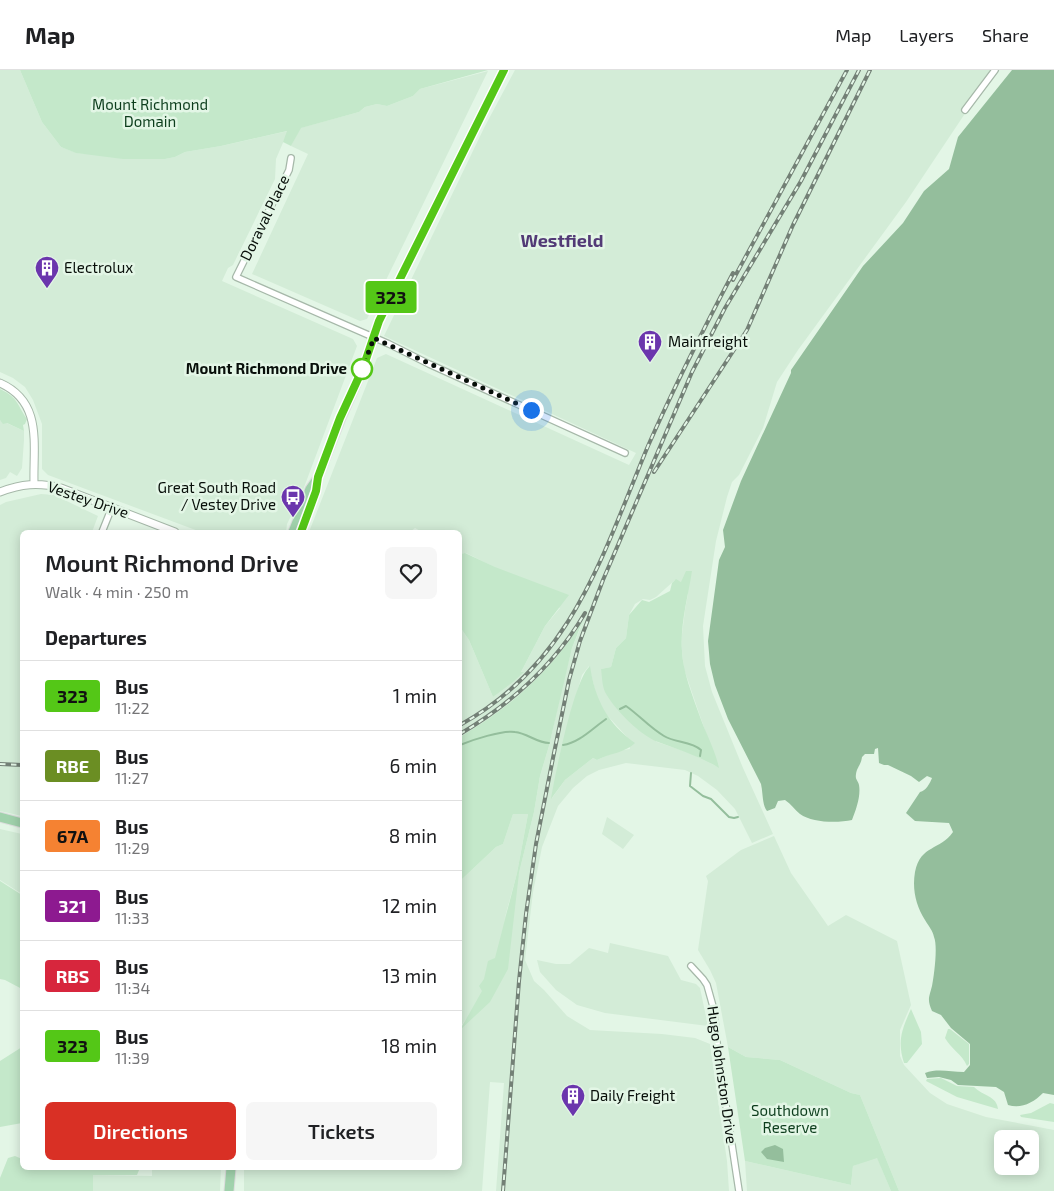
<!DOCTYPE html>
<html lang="en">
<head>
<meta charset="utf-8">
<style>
  body { margin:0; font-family:"Exo 2",sans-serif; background:#f6f6f6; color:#202124; height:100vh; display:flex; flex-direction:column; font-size:19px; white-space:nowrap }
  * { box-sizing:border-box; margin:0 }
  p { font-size:16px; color:#757577 }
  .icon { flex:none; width:28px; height:28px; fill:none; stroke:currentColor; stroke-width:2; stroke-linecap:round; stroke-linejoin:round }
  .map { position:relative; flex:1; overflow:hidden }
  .sheet { position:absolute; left:20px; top:460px; width:442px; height:640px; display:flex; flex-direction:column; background:#fff; border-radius:8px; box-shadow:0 2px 12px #0003 }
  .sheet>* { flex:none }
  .badge { padding:0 10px; border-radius:4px; font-size:18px; line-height:32px }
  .fabs { position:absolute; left:994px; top:1060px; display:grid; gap:10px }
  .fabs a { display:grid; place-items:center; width:45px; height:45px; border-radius:8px; background:#fff; box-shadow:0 2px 12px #0003; font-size:25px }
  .you { position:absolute; width:25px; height:25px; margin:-12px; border:4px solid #fff; border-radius:50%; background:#1a73e8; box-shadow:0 0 0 8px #1a73e833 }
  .map>.badge { position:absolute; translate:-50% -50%; box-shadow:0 0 0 2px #fff }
  h2 { padding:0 25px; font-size:19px; line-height:45px }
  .round { display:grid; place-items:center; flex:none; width:52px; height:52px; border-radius:8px; background:#f6f6f6 }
  .overview { display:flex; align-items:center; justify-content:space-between; height:85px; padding:0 25px }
  h1 { font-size:24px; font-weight:600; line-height:38px }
  .cta { display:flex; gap:10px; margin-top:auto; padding:10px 25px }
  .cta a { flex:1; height:58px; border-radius:8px; background:#d93025; color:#fff; font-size:20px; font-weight:600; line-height:58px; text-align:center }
  .cta a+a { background:#f6f6f6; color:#202124 }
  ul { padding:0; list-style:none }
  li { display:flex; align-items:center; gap:15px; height:70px; padding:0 25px; border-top:1px solid #e0e0e0 }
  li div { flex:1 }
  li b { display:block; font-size:19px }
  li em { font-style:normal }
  li .badge { min-width:55px; font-weight:700; text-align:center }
  header { display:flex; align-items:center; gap:30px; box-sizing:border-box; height:70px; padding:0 25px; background:#fff; border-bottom:1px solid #e0e0e0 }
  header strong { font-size:24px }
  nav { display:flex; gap:28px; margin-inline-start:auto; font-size:18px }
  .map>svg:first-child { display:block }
  .built { fill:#d3ecd7; fill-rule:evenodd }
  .green { fill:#c4e8ca }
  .water { fill:#94be9c }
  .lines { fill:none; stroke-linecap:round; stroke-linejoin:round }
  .stream { stroke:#94be9c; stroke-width:2 }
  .minor-casing { stroke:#a6b8a9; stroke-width:8 }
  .tertiary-casing { stroke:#a6b8a9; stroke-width:9 }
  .primary-casing { stroke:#dcdddd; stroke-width:11 }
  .minor { stroke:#fff; stroke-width:5.5 }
  .tertiary { stroke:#fff; stroke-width:7 }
  .primary { stroke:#a0d2ac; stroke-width:9 }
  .rail-casing { stroke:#738076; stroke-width:4 }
  .rail { stroke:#e3f6e6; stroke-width:2; stroke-dasharray:5.5; stroke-linecap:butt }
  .line-casing { stroke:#fff; stroke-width:11 }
  .line { stroke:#54c717; stroke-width:8 }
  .walk { stroke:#080f0a; stroke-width:5; stroke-dasharray:0 9 }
  .stop-dot { fill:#fff; stroke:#54c717; stroke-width:2.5 }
  .labels { text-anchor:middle; stroke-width:5; stroke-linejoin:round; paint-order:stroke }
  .park-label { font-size:15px; fill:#0c3d1c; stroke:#e3f6e6 }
  .street-label { font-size:15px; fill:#080f0a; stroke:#e3f6e6 }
  .poi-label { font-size:15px; fill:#080f0a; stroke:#e3f6e6; text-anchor:start }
  .stop-label { font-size:15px; font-weight:bold; fill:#080f0a; stroke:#e3f6e6; text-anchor:end }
  .quarter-label { font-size:18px; font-weight:bold; fill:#523a76; stroke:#e3f6e6 }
</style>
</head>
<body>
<header>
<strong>Map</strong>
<nav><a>Map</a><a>Layers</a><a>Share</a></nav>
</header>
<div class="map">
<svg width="1054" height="1121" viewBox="0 0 1054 1121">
  <rect width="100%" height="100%" fill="#e3f6e6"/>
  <path class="built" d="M0,0h20l22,52 19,25 16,6 88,6 10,-2 10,-5 36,-6 67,-15 -12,28 -1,20 -42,86 -5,3 -6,13 131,58 4,7 -57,152 -13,26 -1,8h-85l-153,-57 -6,-6v-45l-9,-24 -8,-13 -12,-9 -13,-6z
    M515,0h479l-88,132 -108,148 -21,32 -14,46 -24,47 -7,7 -5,15 -11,44 -13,85 2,40 7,26 31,76 30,66 -21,9 -17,-34 -18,-19 -19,-14 -13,-6 -59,-7 -27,7 -12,6 -14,12 -15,18 -16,41 -9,45 -8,68 9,21 10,9 23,26 23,14 72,4 33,4 15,6 17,117 2,30h-233l8,-108 -14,-1 -8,109h-238v-23h216v-138l5,-10 -5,8v-147l36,-34 7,-3 10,-30h15l-11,59 -13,48 15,-48 15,-61 6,-36 9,-30 15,-67 8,-31 10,-24 -17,23 -24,28 -17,16 -44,35 -20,11v-110l9,13 24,57 28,-25 24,-46 15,-18 -66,-41 -28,-14 -6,1v-22h-38l-7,-4 -5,4h-101l68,-174 9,-4 243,111 7,-12 -252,-117 100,-208zM675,510l6,2 7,12 -3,16 -3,24v17l2,18 16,47 18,51 -28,-14 -33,-11 -28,-21 -28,-52 10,-2 5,-19 10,-10 3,-23 6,-11 8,-5 7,1 6,-3zM589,596l8,32 8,15 22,24 3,12 -13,2 -20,9 -4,-2 -28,22 -13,18 9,-48 12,-44 9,-31z
    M488,1l-121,248 -7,2 -108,-47 56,-120 -17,-8 9,-18 59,-16 6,-5 12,-3 10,2 26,-10 7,-7z
    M0,350l24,11v9l-2,28 -5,8 -7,-4 -4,6 -6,2z
    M41,424l13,1 44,21 -6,16h-70v284l-22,-5v-306l6,-3z
    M607,747l27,18 -11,14 -21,-15z
    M0,759l22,5v60l-22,-14z
    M774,766l17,37 37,53 18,-11 51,26 14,64 -11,25v26l4,9 26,28 17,11 39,13 68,13v61h-155l-39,-96 -9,-2 -71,-33 -34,-3 -18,-10 -12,-64 -6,-13 -12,-20 10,-69 -2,-5 35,-26zM1002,1069h28v27h-28z
    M610,873l58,13 13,24 15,4 4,4 8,38 -103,-13 -28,-8 -21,-15 -16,-18 -3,-12 19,4h14l19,-16 19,5z
    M877,1087l14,34h-144l-2,-30 106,24 2,-19z
    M152,1098h69l-1,23h-128l1,-16 59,1z"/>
  <path class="green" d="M20,0h468l-68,19 -7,7 -26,10 -10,-2 -12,3 -6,5 -58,16 -10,18 -8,-4 4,-11 -66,15 -36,6 -10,5 -10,2h-42l-47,-6 -15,-6 -19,-25z
    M0,319c19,9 17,16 27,30l-2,5 -2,1 1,6 -17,-8 -4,1 -3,-4z
    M465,483l30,14 74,28 -24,31 -24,46h3l-11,10 -20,15 -24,-57 -9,-13v-73z
    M686,501h6c-4,26 -12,53 -10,80 1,21 10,43 17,63 6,18 16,35 20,54 -20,-12 -40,-18 -61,-26 -17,-6 -44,-33 -53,-50 -3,-7 -3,-16 -4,-23l10,-2 5,-19 10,-10 3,-23 13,-15 7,2 21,-11 2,-8 4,-4 5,3z
    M583,550l-11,28 -23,98 -9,30 -6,36 -15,61 -11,96 -18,33 -30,28 22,-39 -3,-5 5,-7 4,-18 7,-3 22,-85 11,-59h-15l-10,30 -7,3 -36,34v-144c50,-29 93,-68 123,-117z
    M590,596c5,33 17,57 45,77 -8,9 -27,11 -38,17l-4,-2 -28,22 -14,19c4,-24 23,-120 39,-133z
    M0,811l22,14v94l-17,-9 -5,-1z
    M911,939l10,23 1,12 -15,19h-3c-7,-22 -2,-34 7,-54z
    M948,959h2l19,15v20l-2,2c-5,-12 -16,-17 -22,-28z
    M22,977v76l-22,4v-66z
    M728,977l18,10 34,3 71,33 9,2 39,96h-8l-14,-33 -24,8 -2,19 -106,-24z
    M941,1008l16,8 17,1c9,9 23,9 24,22l-41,-12 -31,-16 1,-2z
    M1050,1033l4,1v18l-33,-5 -1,-2 11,-2z
    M15,1086l7,3v9h122l-5,2 -2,5h-44v16h-93v-13l8,-20z"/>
  <path class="water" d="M1012,0h42v1025l-11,-2c-10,10 -22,16 -35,12l-4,-13 -8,-5 -38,-2 -7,-5 -12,-3 -12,1 -2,-5c13,-5 25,-1 39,-1l6,-7v-21l-19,-16 -10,-13 -9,-4c-5,-12 -3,-13 0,-25 2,-10 6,-40 2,-49 -1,-6 -6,-12 -9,-17 -9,-14 -13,-31 -10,-48 6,-28 25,-21 38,-40l-4,-9 -34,-2 -9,-8 14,-21c6,-1 10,-9 12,-14l-5,-2 -8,6 -8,-6 -23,-11h-4l-5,-2 -1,-15 -3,1 -1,5h-9l-3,3c-1,8 -5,10 -6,17 -1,6 2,6 3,11 2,11 -3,25 -7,35 -14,3 -40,3 -52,-6 -5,-4 -9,-10 -15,-14l-7,1 -3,7 -8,3c-5,-6 -4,-19 -6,-27l-33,-65 -13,-34 -5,-21 -2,-23 11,-81 6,-13 -2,-17 18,-49 50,-108v-3l72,-104 40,-43 21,-32 25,-22 9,-32z
    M775,1075l8,4 1,13 -17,-3 -6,-7 4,-4z"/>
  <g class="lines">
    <path class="stream" d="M620,639l6,-3c13,9 24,22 38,30 11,7 27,5 37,14l-1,6
      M460,675c12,-5 42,-15 55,-13 12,1 22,11 34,11
      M563,675c16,-2 30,-17 43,-26
      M691,703l-1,13 13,10 8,3 18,18 5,1 4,-1"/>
    <defs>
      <path id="minor" d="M965,40l30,-40
        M291,88l-2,12 -53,107 153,67 40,20 196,89
        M102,462l10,-25
        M691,896l12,13 4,6 7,25 4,43 21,138"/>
      <path id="tertiary" d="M0,313c43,19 33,61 34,100
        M0,422c21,-8 38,-10 61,-4l114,44"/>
      <path id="primary" d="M293,462l17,-43 7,-10
        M301,462l15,-41 2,-14 23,-59 22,-50 16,-47 125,-251
        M0,747l22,6
        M229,1121l2,-23"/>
    </defs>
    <use href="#minor" class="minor-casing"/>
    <use href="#tertiary" class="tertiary-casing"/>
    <use href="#primary" class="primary-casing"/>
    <use href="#minor" class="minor"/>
    <use href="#tertiary" class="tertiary"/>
    <use href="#primary" class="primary"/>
    <defs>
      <path id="rail" d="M733,210l114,-210
        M654,402l93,-142 46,-105 77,-155
        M460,655c112,-62 142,-169 188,-279 26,-59 55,-116 85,-173
        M460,664c51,-30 95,-70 125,-121
        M0,694l22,1
        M503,1121l16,-210 7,-67 10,-70 17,-86 16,-78 11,-39 23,-61 89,-208 33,-64 76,-127 58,-111"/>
    </defs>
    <use href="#rail" class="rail-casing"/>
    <use href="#rail" class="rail"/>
  </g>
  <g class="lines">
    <defs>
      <path id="line" d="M301,462l15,-41 2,-14 22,-59 23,-50 16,-47 125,-251"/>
    </defs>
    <use href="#line" class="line-casing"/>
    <use href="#line" class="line"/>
    <path class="walk" d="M362,299l12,-31 157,72"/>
  </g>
  <defs>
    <symbol id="building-pin" viewBox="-11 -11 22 30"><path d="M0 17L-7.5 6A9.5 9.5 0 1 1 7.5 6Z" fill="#6b36ad" stroke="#e3f6e6"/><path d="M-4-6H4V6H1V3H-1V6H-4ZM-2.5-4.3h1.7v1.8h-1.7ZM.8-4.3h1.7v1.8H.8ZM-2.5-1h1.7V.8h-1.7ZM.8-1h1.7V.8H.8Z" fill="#fff"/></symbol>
    <symbol id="bus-pin" viewBox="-11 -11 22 30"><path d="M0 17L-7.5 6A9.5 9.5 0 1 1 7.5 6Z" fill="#6b36ad" stroke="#e3f6e6"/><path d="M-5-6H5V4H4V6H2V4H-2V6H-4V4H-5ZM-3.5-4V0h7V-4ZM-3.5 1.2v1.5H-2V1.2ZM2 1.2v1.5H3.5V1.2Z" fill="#fff"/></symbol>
  </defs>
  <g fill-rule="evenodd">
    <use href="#building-pin" x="33" y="184" width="28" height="38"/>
    <use href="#building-pin" x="636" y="258" width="28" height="38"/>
    <use href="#bus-pin" x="279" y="413" width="28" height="38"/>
    <use href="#building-pin" x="559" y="1012" width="28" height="38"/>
  </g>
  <circle class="stop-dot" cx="362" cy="299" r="10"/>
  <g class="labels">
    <g class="park-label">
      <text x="150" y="40">Mount Richmond<tspan x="150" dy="17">Domain</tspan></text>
      <text x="790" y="1046">Southdown<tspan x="790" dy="17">Reserve</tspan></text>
    </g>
    <g class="street-label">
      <text transform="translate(265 148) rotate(-64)" y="5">Doraval Place</text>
      <text transform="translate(88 430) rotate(19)" y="5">Vestey Drive</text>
      <text transform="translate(722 1005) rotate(82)" y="5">Hugo Johnston Drive</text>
    </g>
    <g class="poi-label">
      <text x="64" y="203">Electrolux</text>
      <text x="668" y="277">Mainfreight</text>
      <text x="276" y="423" text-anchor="end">Great South Road<tspan x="276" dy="17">/ Vestey Drive</tspan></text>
      <text x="590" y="1031">Daily Freight</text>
    </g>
    <g class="stop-label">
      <text x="347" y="304">Mount Richmond Drive</text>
    </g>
    <g class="quarter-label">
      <text x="562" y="177">Westfield</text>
    </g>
  </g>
</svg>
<div class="fabs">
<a><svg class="icon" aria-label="locate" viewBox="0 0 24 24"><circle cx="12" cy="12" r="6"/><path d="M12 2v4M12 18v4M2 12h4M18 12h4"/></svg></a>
</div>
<div class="you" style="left:531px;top:340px"></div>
<b class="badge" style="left:391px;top:227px;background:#54c717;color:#111">323</b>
<section class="sheet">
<div class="overview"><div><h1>Mount Richmond Drive</h1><p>Walk · 4 min · 250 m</p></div><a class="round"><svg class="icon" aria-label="heart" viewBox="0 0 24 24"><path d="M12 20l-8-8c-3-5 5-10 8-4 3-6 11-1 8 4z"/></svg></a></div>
<h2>Departures</h2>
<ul>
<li><span class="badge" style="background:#54c717;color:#111">323</span><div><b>Bus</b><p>11:22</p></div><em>1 min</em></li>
<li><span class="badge" style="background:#6b8e23;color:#fff">RBE</span><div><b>Bus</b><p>11:27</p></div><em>6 min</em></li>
<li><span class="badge" style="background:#f58232;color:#111">67A</span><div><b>Bus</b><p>11:29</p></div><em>8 min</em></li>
<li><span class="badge" style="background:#8d1a90;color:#fff">321</span><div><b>Bus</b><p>11:33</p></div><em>12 min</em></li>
<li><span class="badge" style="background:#d7263d;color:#fff">RBS</span><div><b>Bus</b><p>11:34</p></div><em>13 min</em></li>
<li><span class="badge" style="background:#54c717;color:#111">323</span><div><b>Bus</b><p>11:39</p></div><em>18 min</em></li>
</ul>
<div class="cta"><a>Directions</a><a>Tickets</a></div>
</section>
</div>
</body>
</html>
